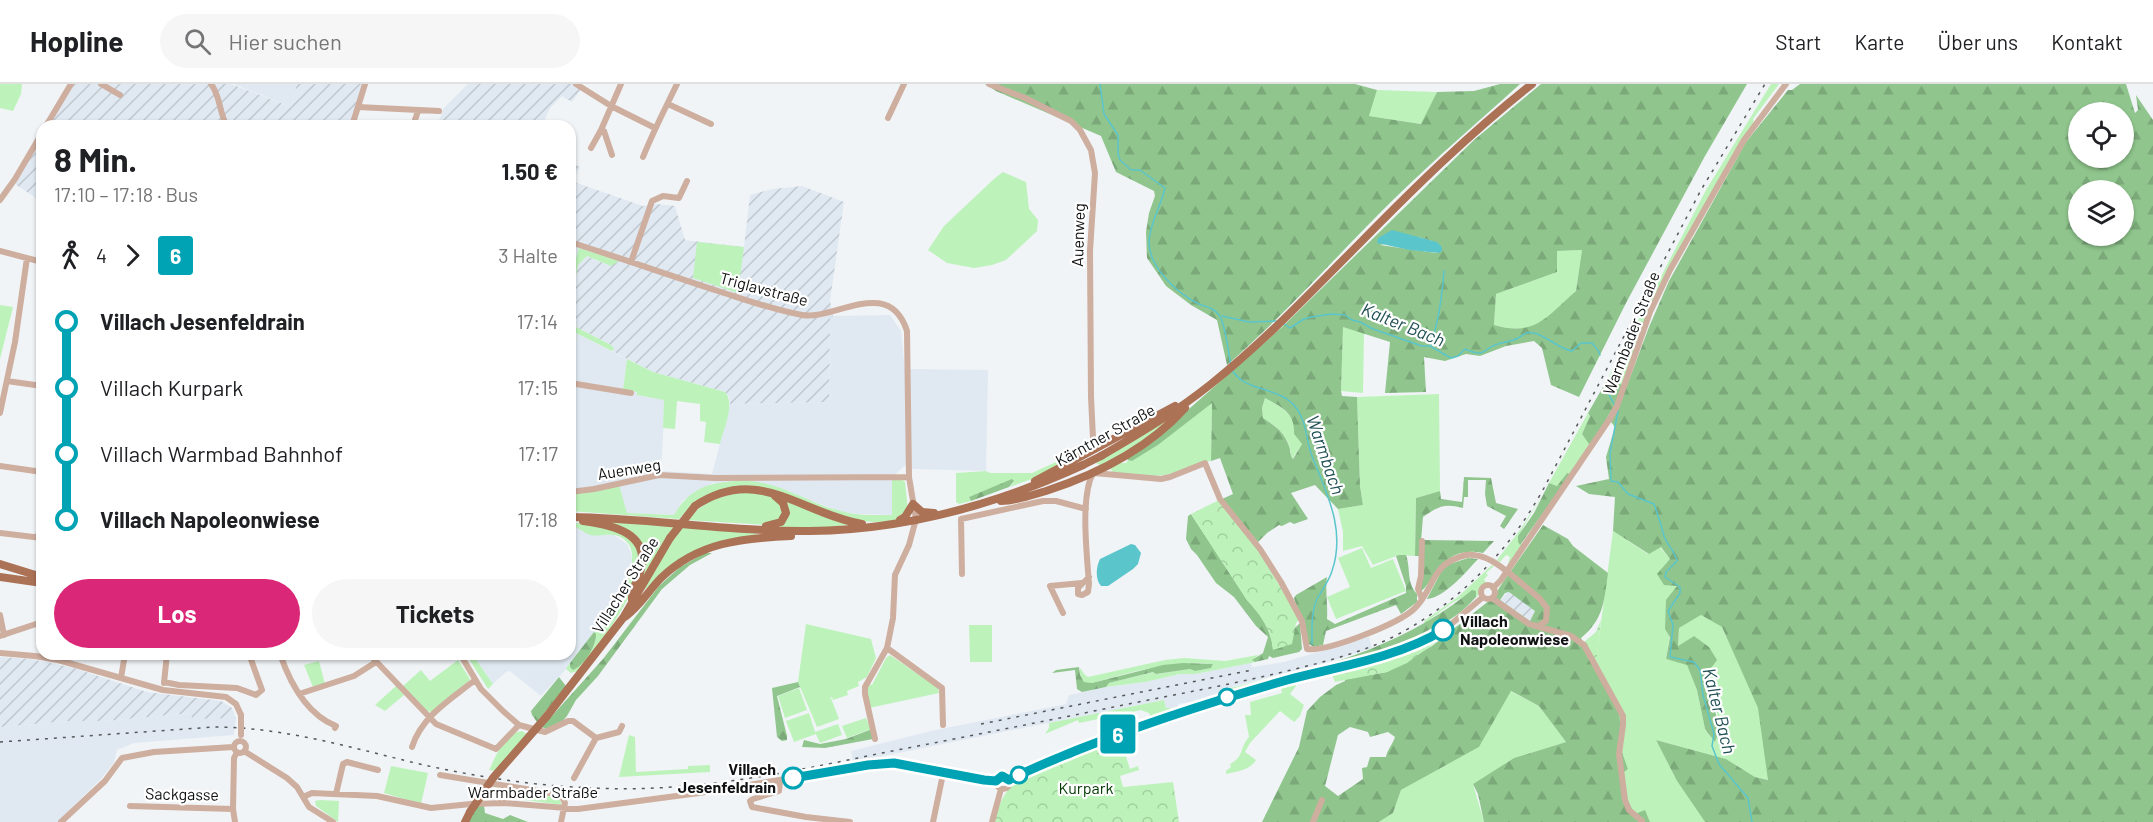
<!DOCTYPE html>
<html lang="de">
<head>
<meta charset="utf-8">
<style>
  body { margin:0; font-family:Barlow,sans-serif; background:#f6f6f6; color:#202124; height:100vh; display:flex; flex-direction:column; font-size:22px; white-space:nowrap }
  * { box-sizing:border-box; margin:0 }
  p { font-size:20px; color:#757577 }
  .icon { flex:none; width:33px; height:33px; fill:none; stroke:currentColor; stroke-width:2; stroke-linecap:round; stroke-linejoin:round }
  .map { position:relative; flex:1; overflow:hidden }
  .details { position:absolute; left:36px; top:36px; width:540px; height:540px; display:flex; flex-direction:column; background:#fff; border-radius:18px; box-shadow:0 2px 4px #0004 }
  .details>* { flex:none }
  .badge { padding:0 12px; border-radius:4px; font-size:21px; line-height:39px }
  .fabs { position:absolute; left:2068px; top:18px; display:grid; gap:12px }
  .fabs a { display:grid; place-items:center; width:66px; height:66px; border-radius:50%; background:#fff; box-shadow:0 2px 4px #0004; font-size:30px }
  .map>.badge { position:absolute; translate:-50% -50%; box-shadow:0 0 0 3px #fff }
  .legs { display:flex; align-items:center; gap:9px; height:66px; padding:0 18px; font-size:20px }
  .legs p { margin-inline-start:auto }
  .overview { display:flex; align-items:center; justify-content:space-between; height:102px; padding:0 18px }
  h1 { font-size:33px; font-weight:700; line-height:45px }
  .action { display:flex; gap:12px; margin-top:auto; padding:12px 18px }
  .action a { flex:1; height:69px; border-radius:36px; background:#db2777; color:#fff; font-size:24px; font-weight:700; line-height:69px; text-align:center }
  .action a+a { background:#f6f6f6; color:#202124 }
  ul { padding:0 18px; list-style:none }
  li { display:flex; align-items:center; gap:21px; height:66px; font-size:22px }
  li i { display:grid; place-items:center; width:9px; height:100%; margin:0 8px; background:currentColor }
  li i::after { content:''; width:15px; height:15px; margin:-8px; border:4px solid; border-radius:50%; background:#fff }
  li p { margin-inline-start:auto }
  li:first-child i { background:linear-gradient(#0000 50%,currentColor 0) }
  li:last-child i { background:linear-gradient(currentColor 50%,#0000 0) }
  header { display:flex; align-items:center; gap:36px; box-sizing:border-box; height:84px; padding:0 30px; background:#fff; border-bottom:2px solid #e0e0e0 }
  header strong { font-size:28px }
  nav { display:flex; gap:33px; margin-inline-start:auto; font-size:21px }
  .search { width:420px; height:54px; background:#f6f6f6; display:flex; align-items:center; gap:15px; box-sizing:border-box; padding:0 21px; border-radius:33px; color:#757577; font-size:22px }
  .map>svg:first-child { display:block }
  .built { fill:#e0e9f2 }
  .industrial { fill:url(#industrial-furrows) }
  .grass { fill:#bdf3ba }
  .forest { fill:url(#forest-firs); fill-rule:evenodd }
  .park { fill:url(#park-crowns) }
  .water { fill:#5bc5cc }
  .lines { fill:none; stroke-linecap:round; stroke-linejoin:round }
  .stream { stroke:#5bc5cc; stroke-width:1.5 }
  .minor { stroke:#ceae9e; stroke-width:6 }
  .major { stroke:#ab7256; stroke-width:8 }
  .rail { stroke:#555759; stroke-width:1.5; stroke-dasharray:3 6; stroke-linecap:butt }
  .minor-bridge { stroke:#ceae9e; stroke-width:6 }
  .major-bridge { stroke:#ab7256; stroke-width:8 }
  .line-1-casing { stroke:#fff; stroke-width:14 }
  .line-1 { stroke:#00a3b4; stroke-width:9 }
  .stop-1-dot { fill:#fff; stroke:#00a3b4; stroke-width:3 }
  .labels { text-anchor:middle; stroke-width:4.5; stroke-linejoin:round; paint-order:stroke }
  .street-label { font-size:16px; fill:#101112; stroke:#fff }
  .stop-label { font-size:16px; font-weight:bold; fill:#101112; stroke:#fff; text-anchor:start }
  .park-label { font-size:16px; fill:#003901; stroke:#fff }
  .water-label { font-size:18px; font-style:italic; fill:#215054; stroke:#fff }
</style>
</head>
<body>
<header>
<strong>Hopline</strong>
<div class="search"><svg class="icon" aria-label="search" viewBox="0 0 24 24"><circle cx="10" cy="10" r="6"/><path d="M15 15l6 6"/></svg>Hier suchen</div>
<nav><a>Start</a><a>Karte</a><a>Über uns</a><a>Kontakt</a></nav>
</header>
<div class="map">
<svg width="2153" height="738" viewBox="0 0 2153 738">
  <defs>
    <pattern id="industrial-furrows" width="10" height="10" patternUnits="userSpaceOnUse" patternTransform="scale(1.5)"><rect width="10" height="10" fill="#e0e9f2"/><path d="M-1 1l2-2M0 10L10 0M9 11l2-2" fill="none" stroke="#bfc7ce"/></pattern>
    <pattern id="forest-firs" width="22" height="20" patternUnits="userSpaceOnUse" patternTransform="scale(1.5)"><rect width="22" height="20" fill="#90c68d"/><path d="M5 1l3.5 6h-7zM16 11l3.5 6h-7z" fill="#7ba979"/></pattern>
    <pattern id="park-crowns" width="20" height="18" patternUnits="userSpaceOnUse" patternTransform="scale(1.5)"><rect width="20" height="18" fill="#bdf3ba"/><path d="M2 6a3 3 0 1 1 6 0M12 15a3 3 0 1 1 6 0" fill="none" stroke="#a1cf9f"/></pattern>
  </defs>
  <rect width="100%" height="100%" fill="#f0f4f7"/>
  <path class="built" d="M234,0h63l-6,23z
    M890,231l11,16 4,38 83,1 -2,101 -73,-2 -9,-3 -12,12v37l-36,-1 -17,-3 -73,-27 -53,-1 -31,18 -7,14 -48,-2 -57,-18v-165l57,29 -4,31 14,2v3l28,5 -4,71 51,3 18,-70 99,-2 1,-85 3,-1z
    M570,442l9,1 11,8h24l13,9 4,9 1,8 -9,27 -19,31 -38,50 -25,27 -31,-25 -4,1 -13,12 -21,-30h98z
    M1369,553l3,11 -44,14 -104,27 1,5 -22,6 -12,5 -1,-3 -12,2v4h-12l-2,-8 -311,62 -2,-11 80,-20 135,-27 3,-9 37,-8 39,-5 35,-8h15l56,-11 1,4 32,-5z
    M191,629l45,5 -2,17 -100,8 -17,7 -3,13 -14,17 -43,42h-57v-95l68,-6h38z"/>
  <path class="industrial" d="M74,0h157l60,23 6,-23h67l-10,42h-305z
    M468,0h107l6,5 -9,13 -10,-6 -12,12 -8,18h-105l6,-17z
    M42,54v64l-27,-18z
    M570,78l10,5 -7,13 1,2 69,24 14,-2 18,2 10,34 59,7 6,-52 23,-6 29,-3 42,16 -14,99 3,15 -3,2 -1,84 -99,2 -1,-7 -4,-5 -72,-20 -41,-21 2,-2 -3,-4 -41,-21v-17l8,-42 9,-9 24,10 -32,-18 -9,30z
    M1509,507l26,20 -5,10 -30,-21z
    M0,573l31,2 43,9 73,24 74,9 11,7 4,10 -44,1 -1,-6 -85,8h-38l-68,6z"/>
  <path class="grass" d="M0,0h22l-1,10 -8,17 -13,-3z
    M1771,0h8l-26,35 1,4 -91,157 -40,105 -16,-5 99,-190z
    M1377,6l60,2 -15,32 -53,-8z
    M1003,88l23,10 3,27 9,11 -1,11 -31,29 -14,5 -18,3 -27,-5 -19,-13 16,-24 51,-48z
    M697,158l47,5 -6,46 -45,-15z
    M579,164l40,13 -8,5 -24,-10 -9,9 -8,42v-29z
    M1582,166l-6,41c-29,26 -40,46 -82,34l2,-31 61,-22v-21z
    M0,221l13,2 -13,52z
    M570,240l41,21 3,4 -2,2 -42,-21z
    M1343,243l21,6 -1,60 -22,-2z
    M627,275l26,13 72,20c11,12 -2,38 -5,52l-16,-2 2,-20 -6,-1v-17l-23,-3 -2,28 -12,-1 1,-28 -27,-5v-3l-14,-2z
    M1439,310l1,97 -24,7 -1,58 -16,-1 -26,10 -11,-19 -19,5v-19l-5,-23 25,-4 -3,-19 -3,-89z
    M1265,314c14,8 33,17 29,36l8,10 -10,15c-2,-5 -1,-8 -3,-14 -5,-14 -14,-19 -26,-27l-1,-10z
    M1212,318l-1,59c-15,1 -27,10 -41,13 -19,4 -40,1 -58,0l-1,-6 8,-5h7l2,-3 4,1 26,-16z
    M1588,329l2,3 -8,18 9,11 -20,29 -4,-1 -10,13 -8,-3z
    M1170,334l-20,19 -48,29 -6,-3z
    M1091,362l-47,29 -35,12 5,-5 -45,15 2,4 -12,3 -3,-2v-29l30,-2 4,2h42z
    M892,394l9,1 4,3 3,28c-4,3 -7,7 -11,9 -6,3 -16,3 -23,3 -16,0 -29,-6 -44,-11 -59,-20 -102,-47 -151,8l-109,-8v-16l49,-10 8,28 47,2c12,-21 28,-31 52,-33 7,-1 15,-2 23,-1 33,2 61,23 92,30 17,5 34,4 51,4z
    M756,408l17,5 9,8v12l-15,8 -81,-5c23,-23 39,-26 70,-28z
    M1541,413l-20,34 1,14 -11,17 -3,1 2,-6 -4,-2 -6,7 -3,-2 23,-30z
    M784,416l71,24 -35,4h-40l-1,-2 4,-3z
    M596,436l78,7 -37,62 6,-20 -4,-26z
    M570,439c15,0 37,1 51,9 51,27 -22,111 -43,139l-7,2 -5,-4 4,-6v3l11,-1c6,-10 16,-19 15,-31l-2,-2c13,-18 62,-80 24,-96 -10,-3 -20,1 -28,-1 -6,-2 -11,-8 -20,-9z
    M690,443l70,7 -37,6 -22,8 -57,42v-2l36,-60z
    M1613,447l35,23 12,-7 10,12 8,27 -12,73 21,5 10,26 8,39 10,13c11,-24 -11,-81 -21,-106l-16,10 1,-18 22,-13 21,12 37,81 10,72 -14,-3 -29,-18 -70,-19 21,41 28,41h-55l-5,-11 -10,3 -7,-13 -5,-28 5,-4 -6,-17 -1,-26 -26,-58z
    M1362,464l9,20 22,-9 13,32 -70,28 -9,-22 23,-10 -12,-29z
    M1492,481l2,1 -8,7 2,2 -4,5 3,3 -7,5 -1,6 -3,3v-6l-24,12 -27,20 -1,-2 35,-25z
    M806,540l65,15 5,19 -9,19 -9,5 1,4 -12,5 1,4 -15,5 -1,-3 -4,2 3,-1 8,21 -22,8 -19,-45z
    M969,541h23v37h-22z
    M466,570h6l21,30 -5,5z
    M890,571l48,33 1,5 -70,15 -3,-13 3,-11 3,1 14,-27z
    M1258,571l-5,5 2,2 -4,1 -56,11h-15l-35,8 -39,5 3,-4 45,-11 3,2 33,-5 5,2 16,-3 2,-4c-42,-4 -81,8 -121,19l-8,-1 -4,-7v-7l5,7 3,2 77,-17 19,-2 41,3z
    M458,576l12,19 -1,2 -37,31 -5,-1 -24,-25 18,-16 9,11z
    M319,577l6,23 -12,3 -9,-22z
    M1314,583l-1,3 -88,24 -2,-4z
    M1294,600l2,2 -6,8 14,11 -4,11 -6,6 -14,-11 -30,32 -5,9 11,8c-7,11 -18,11 -30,14v-3l5,-4 -1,-3c15,-8 9,-16 19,-27l-4,-22h6l-1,-13 32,-9 -1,-5z
    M396,602l8,9 -19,16 -10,-6z
    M799,604l8,22 -22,8 -7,-22z
    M1510,607l29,15 27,36 -52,16 -41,26 11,38h-105l14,-9 8,-23 78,-43z
    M1164,616l2,8h5v3l-20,7 -2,-5 -8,-3 -62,13 -1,-3 -33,14 4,-6v-5z
    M809,629l6,19 23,-8 4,11 -22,8 -4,-9 -22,8 -8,-21z
    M866,634l5,11 -24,9 -5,-12z
    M522,647l5,3 -32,37 -6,-1c7,-14 16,-38 33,-39z
    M629,651l6,2 1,35 52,-3v-3l22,-1v7l-91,5z
    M391,682l37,7 -7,31 -37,-11z
    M492,701l56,8 11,5 3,7 -51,-7 4,-2 -12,-4z
    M320,716l19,1 -1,21 -22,-16 -1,-5z"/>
  <path class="forest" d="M985,0h370l22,6 -8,26 52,8 16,-32 37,-1 26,-7h20c-42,38 -84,74 -125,114 -56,55 -108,115 -168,167l-10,-45 -26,-15 -25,-19 -19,-28 -1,-26 3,-19 6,-17 -1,-5 -38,-19 -15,-36 -105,-45z
    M1541,0h206l-42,72 -79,147 -47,94 -28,-12 -9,-37 -8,-7 -28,5 -26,10 -14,-2 -21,7 -21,-4 2,35 -41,1 5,-51 -47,-15 -2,64 1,5 15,1 3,89 3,19 -25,4 -23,-24 -24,8 17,26 -14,5 -4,-2 -8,4 -3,-1 -12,8 -9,9 -36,-43 11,-5 -13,-36 -9,3 1,-58 -54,42 -26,16 -4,-1 -1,-3 30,-20 124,-109 193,-188zM1418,153l14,4 10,6v4l-6,2 -56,-8zM1582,166l-6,41c-29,25 -40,46 -82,34l2,-31 61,-22v-21zM1265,314c18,10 30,15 29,36l8,10 -9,15c-4,-5 -2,-8 -4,-13 -5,-15 -14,-20 -26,-28l-1,-10z
    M1800,0h326l9,29 3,-3 -2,-15 17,25v702h-448l-28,-41 -21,-41 70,19 29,18 13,3 -10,-72 -36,-81 -21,-12 -22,13 -1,18 16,-10 15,11 8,13 -9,12 11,59 -4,11 -10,-13 -8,-39 -10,-25 -21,-6 4,-22 -5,-8 1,-29 11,-14 -13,-1 -7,-11 13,-15 -9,-12 -12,7 -36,-23 2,-34 -26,-3 -13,-8 33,-7 -3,-22 9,-30 -4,-5 12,-26 26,-69 20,-46 77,-139 42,-52h4zM2079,28h45v46h-45zM2079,106h45v46h-45z
    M1607,296l16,5 -6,16 -26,44 -2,-1 -7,-10 8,-18 -2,-3z
    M1567,389l4,1 -51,71 -2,-3v-6l16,-23 15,-30 8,3z
    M1464,393l27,1 5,25 22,6 -14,20 -4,-3 6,-10 -19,-10 -2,-12 1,-14h-18v17h-4l-1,11c-19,-5 -24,-2 -40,9l-3,36 -1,3h-4l1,-58 24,-7 1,8 21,3z
    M1012,395l2,2 -5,6 -38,14 -2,-4z
    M1191,430l56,86c14,15 24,29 26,49l27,-26 2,26 -3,3 -26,6 -4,-2 -1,3 -13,3 -3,-2 11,-7 5,-16 -12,-11 -22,-29 -18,-14 -19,-28 -6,-6 -5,-10 2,-23z
    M1543,441l25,14 5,7 35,27c-4,28 -4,46 -27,65l38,70 3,44 6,17 -5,4 5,28 7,13 10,-4 5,12h-166l-6,-28 -5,-10 41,-26 52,-16 -27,-36 -28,-15 -32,56 -78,43 -8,23 -14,9h-117l37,-75 8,-36 13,-14 16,-12 9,-4v-2l42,-7 45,-26 63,-50 4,-8zM1509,508l26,19 -5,10 -30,-21 5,-7zM1350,643l18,5 2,5 18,-5 7,5c-2,7 -8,13 -9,20h-16l-3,10 -5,1 1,11 -25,17 -13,-10 13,-51z
    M1423,456l71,1 -11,12c-22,-5 -38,4 -50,23 -4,5 -6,11 -12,15l-2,-1z
    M705,469h7l-22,12 -28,24 -64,87 -22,24 -9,16 -7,8 -14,5 -4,-2 61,-68 56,-73 21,-19z
    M1399,471h7c5,14 0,27 11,39v8l-16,12 -5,-9 -70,26 -3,14 -9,2 -7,-4 -13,-45 2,-3 31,-18c-2,14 1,28 0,42l8,5 71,-31v-7l-10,-30z
    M1468,474l10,1c-11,12 -34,39 -51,40l17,-33z
    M1472,506l4,1v6c-13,15 -27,24 -44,33l1,4 -17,8 -84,25 -1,-4c51,-16 100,-39 141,-73z
    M594,548l2,2c1,11 -12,32 -23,36l-3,-3v-4z
    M1183,579l30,1 -2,4 -16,3 -5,-2 -34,5 -3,-2 -44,11 -3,4 -24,5 -5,-3 -2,-19 -23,3 4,-3 23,-3 1,8 4,7 8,1 71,-18z
    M559,593l7,9 -29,36 -5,-7 -1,-4z
    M798,598l2,5 -23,9 10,40v4l-5,1 -5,-4 -5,-49z
    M872,645l1,10 -48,9 -23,-1 2,-7 16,4 26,-5z
    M477,722h7l1,7 18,6 7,-4 18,7h-59z"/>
  <path class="park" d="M1219,416l35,44 42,68 3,8 -3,3 -4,21 -19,6c-2,-21 -12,-35 -26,-50l-56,-86z
    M1601,536l-5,44 -12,-22 12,-10z
    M1445,549l1,2 -39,28 -20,9 -52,10 -4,-10 77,-22z
    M1127,650l1,4 -7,3 9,28 8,-3 1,4 -19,6 3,11 50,-5 6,40h-185c3,-15 10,-30 22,-40 25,-19 81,-36 111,-48z"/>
  <path class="water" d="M1392,146l45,12 5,5v4l-3,2 -29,-3 -33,-7 1,-5z
    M1131,460l4,1 6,8 -3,11 -5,5 -25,17h-7c-6,-7 -5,-19 -1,-27z"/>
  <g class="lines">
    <path class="stream" d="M1100,0l4,30 14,21v19l2,6 11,10h9l25,18c-4,18 -15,35 -16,53 -1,26 29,53 50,63 8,3 15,4 20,11 7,9 9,38 12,50
      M1222,232l27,6 27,-1
      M1283,239l7,5 14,-9 7,-2 21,-3 13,1 7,5 8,2 13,7 49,17h8l21,12 7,-2 7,-7c5,2 9,4 14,4 6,0 10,-6 16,-8 7,-3 16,-3 23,-7 1,0 6,-4 8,-5 14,-4 31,16 46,18l9,-8h11l6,7 2,5
      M1430,262c9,-24 12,-49 14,-75
      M1232,286c15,24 48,15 65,39 10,14 9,32 15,47 15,38 34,74 20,115 -3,10 -10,19 -15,28 -6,14 -5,30 -5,45
      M1605,303l9,17
      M1618,327l-8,42 1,28 7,1 10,12 26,10c4,11 7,20 10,32 3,9 11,15 13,25l-11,11 -1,5 15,10v6l-12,18 5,14 -3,32 24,5 6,8 3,25 11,39 -2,12 7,18 29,34 4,24
      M1316,584l1,2"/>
    <path class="minor" d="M101,0l19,11
      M211,0c10,13 8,29 16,42
      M576,0l35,22 44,22
      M989,0l36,14 46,23 9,9 11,20 4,23 -5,78 1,146 2,41 4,8
      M668,20l43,20
      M358,23l81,4
      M888,34l16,-34
      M46,42l25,-42
      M352,42l13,-42
      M413,42l5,-15
      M591,64l10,-18
      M612,71l-8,-24 -3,-1 20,-46
      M643,73c10,-25 22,-48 34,-73
      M0,116l15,-21 27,-46
      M570,158c50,16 99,33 148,49 28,9 56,19 84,24 32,6 87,-40 105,16l2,146 7,42 -7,26 -14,30 -2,43 -6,30
      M0,167l42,11
      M631,178l21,-61 11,-5 16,2 8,-17
      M7,297l35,5
      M570,299l61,10
      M0,329l15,-71 12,-84
      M0,382l42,6
      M1094,389l67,6 9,-2 35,-14 15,36 40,50 21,33 21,39 5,28c20,3 91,-25 107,-40 22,-21 15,-45 52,-54
      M570,408l24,-3 65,-14 56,3 194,-1
      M0,449l42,5
      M38,453l4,-21
      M1422,457l-1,35 -3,13 4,10
      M962,490l-1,-55 82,-18h13l30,8
      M1089,493l-11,11v6l4,1 6,-3 1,-8c-2,-29 -9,-87 4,-111
      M1520,498l20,17 7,9 -1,13 -8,5
      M1481 508a7 7 0 1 1 14 0a7 7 0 1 1-14 0Z
      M1493,504l8,-8 110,-163 6,-11 33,-94 20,-42 74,-130 42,-56
      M1492,514l37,26 42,12 13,9 39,71v9l-4,29 6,46 4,10 13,11
      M1063,529l-13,-27 32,-3
      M0,531l4,20
      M0,552l42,-14
      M0,569l35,3 23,4 105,30 63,7 10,7 5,11
      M280,570c10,29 26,60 56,72l-1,2
      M369,570l67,70 60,25 23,-24
      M460,570l21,35 22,22 16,14 26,7 23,-11h5l23,17
      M121,594l4,-24
      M164,598l15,3 58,3 19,7 6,-5 -13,-36
      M164,599l3,-29
      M299,610l55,-18 22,-14
      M875,655l-10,-45v-7l22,-39 55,40 1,37
      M234 663a6 6 0 1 1 12 0a6 6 0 1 1-12 0Z
      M412,663c10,-31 39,-48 63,-67
      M244,667l43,27 10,9 12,20 24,15
      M440,691l116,19 6,3 3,6 -4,19
      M996 698a7 7 0 1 1 14 0a7 7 0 1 1-14 0Z
      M574,694l22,-40 23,-6 3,-6
      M1009,696l115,-48 47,-17 242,-70 30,-14 40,-34
      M780,697l-1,10 -26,8 -3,2 2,6 54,10 44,5
      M336,710l7,-30 4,-2 31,8
      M303,713l9,-4 65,3 54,12 40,-4 33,-1 74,6 121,-16 186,-30 21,1 37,10 53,7
      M130,722l103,3
      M61,738l44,-41 17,-23 32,-6 79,-5
      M235,738l-2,-13 1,-51 3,-6
      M933,738l10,-48
      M992,738l9,-33
      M1313,738l9,-22"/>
    <path class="major" d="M1101,372c38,-22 75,-44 110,-72 53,-42 100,-92 148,-140 55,-56 111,-111 173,-160
      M1035,397l140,-75
      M1001,417c15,0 31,-6 45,-10 52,-17 102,-42 139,-83
      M695,422c63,-42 105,7 167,18
      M570,433c80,1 160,15 240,14 94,-1 188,-27 273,-66
      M900,436l5,-3 8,-13 9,8 12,1
      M583,437c30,4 69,12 57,52 -3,9 -9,17 -8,27
      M766,442l15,-4 5,-9 -3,-10 -8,-7
      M0,480l42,13
      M0,493l42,6
      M623,534c14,-8 26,-28 38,-40 37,-36 82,-40 130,-42
      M547,632l76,-98 47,-80
      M465,738l5,-10"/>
    <path class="rail" d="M981,640l271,-54
      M0,658l214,-15c71,0 141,22 210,38 55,12 111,21 169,23 98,5 193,-15 289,-35 72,-14 144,-28 217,-43 62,-13 126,-24 188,-39 37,-9 74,-18 108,-35 65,-34 114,-85 149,-148l157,-298 64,-106"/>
    <path class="minor-bridge" d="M1466,471c22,-2 38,14 54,27
      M241,651v-20"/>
    <path class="major-bridge" d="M1083,381l18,-9
      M670,454l25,-32
      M470,728l23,-34 54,-62"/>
  </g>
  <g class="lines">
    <defs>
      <path id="line-1" d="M793,694l75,-13 26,-2 90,17 12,1 6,-5 7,4c23,-12 47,-21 71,-31 68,-27 137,-49 207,-69 50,-13 113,-23 156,-50"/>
    </defs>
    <use href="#line-1" class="line-1-casing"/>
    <use href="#line-1" class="line-1"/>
  </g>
  <g class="stop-1-dot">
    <circle cx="1443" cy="546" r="10"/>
    <circle cx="1227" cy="613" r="8"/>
    <circle cx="1019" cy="691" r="8"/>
    <circle cx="793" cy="694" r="10"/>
  </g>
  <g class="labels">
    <g class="street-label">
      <text transform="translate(1078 151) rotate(-88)" y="6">Auenweg</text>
      <text transform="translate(764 205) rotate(15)" y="6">Triglavstraße</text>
      <text transform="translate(1631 249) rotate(-69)" y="6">Warmbader Straße</text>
      <text transform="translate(1105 351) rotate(-29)" y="6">Kärntner Straße</text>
      <text transform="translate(629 385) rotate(-9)" y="6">Auenweg</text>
      <text transform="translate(625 501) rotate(-58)" y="6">Villacher Straße</text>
      <text x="533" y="714">Warmbader Straße</text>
      <text transform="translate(182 710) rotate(1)" y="6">Sackgasse</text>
    </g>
    <g class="stop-label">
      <text x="1460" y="543">Villach<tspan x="1460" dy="18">Napoleonwiese</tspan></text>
      <text x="776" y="691" text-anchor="end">Villach<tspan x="776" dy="18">Jesenfeldrain</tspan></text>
    </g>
    <g class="park-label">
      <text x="1086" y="710">Kurpark</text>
    </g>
    <g class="water-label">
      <text transform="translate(1403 241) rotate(22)" y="6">Kalter Bach</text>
      <text transform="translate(1325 371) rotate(71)" y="6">Warmbach</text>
      <text transform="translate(1719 627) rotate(76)" y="6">Kalter Bach</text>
    </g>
  </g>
</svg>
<div class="fabs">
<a><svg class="icon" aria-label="locate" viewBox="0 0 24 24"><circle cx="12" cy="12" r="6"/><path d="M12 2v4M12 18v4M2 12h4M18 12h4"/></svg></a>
<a><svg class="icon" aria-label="layers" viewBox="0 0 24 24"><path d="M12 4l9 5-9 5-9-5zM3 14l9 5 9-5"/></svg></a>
</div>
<b class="badge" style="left:1118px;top:650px;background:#00a3b4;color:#fff">6</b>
<section class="details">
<div class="overview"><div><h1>8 Min.</h1><p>17:10 – 17:18 · Bus</p></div><b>1.50 €</b></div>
<div class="legs"><svg class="icon" aria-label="walk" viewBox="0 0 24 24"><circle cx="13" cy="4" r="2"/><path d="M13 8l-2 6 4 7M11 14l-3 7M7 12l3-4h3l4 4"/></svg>4<svg class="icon" aria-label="forward" viewBox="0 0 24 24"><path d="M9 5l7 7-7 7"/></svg><b class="badge" style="background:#00a3b4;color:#fff">6</b><p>3 Halte</p></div>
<ul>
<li><i style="color:#00a3b4"></i><b>Villach Jesenfeldrain</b><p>17:14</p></li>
<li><i style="color:#00a3b4"></i><span>Villach Kurpark</span><p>17:15</p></li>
<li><i style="color:#00a3b4"></i><span>Villach Warmbad Bahnhof</span><p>17:17</p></li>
<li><i style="color:#00a3b4"></i><b>Villach Napoleonwiese</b><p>17:18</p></li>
</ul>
<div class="action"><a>Los</a><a>Tickets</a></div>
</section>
</div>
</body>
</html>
